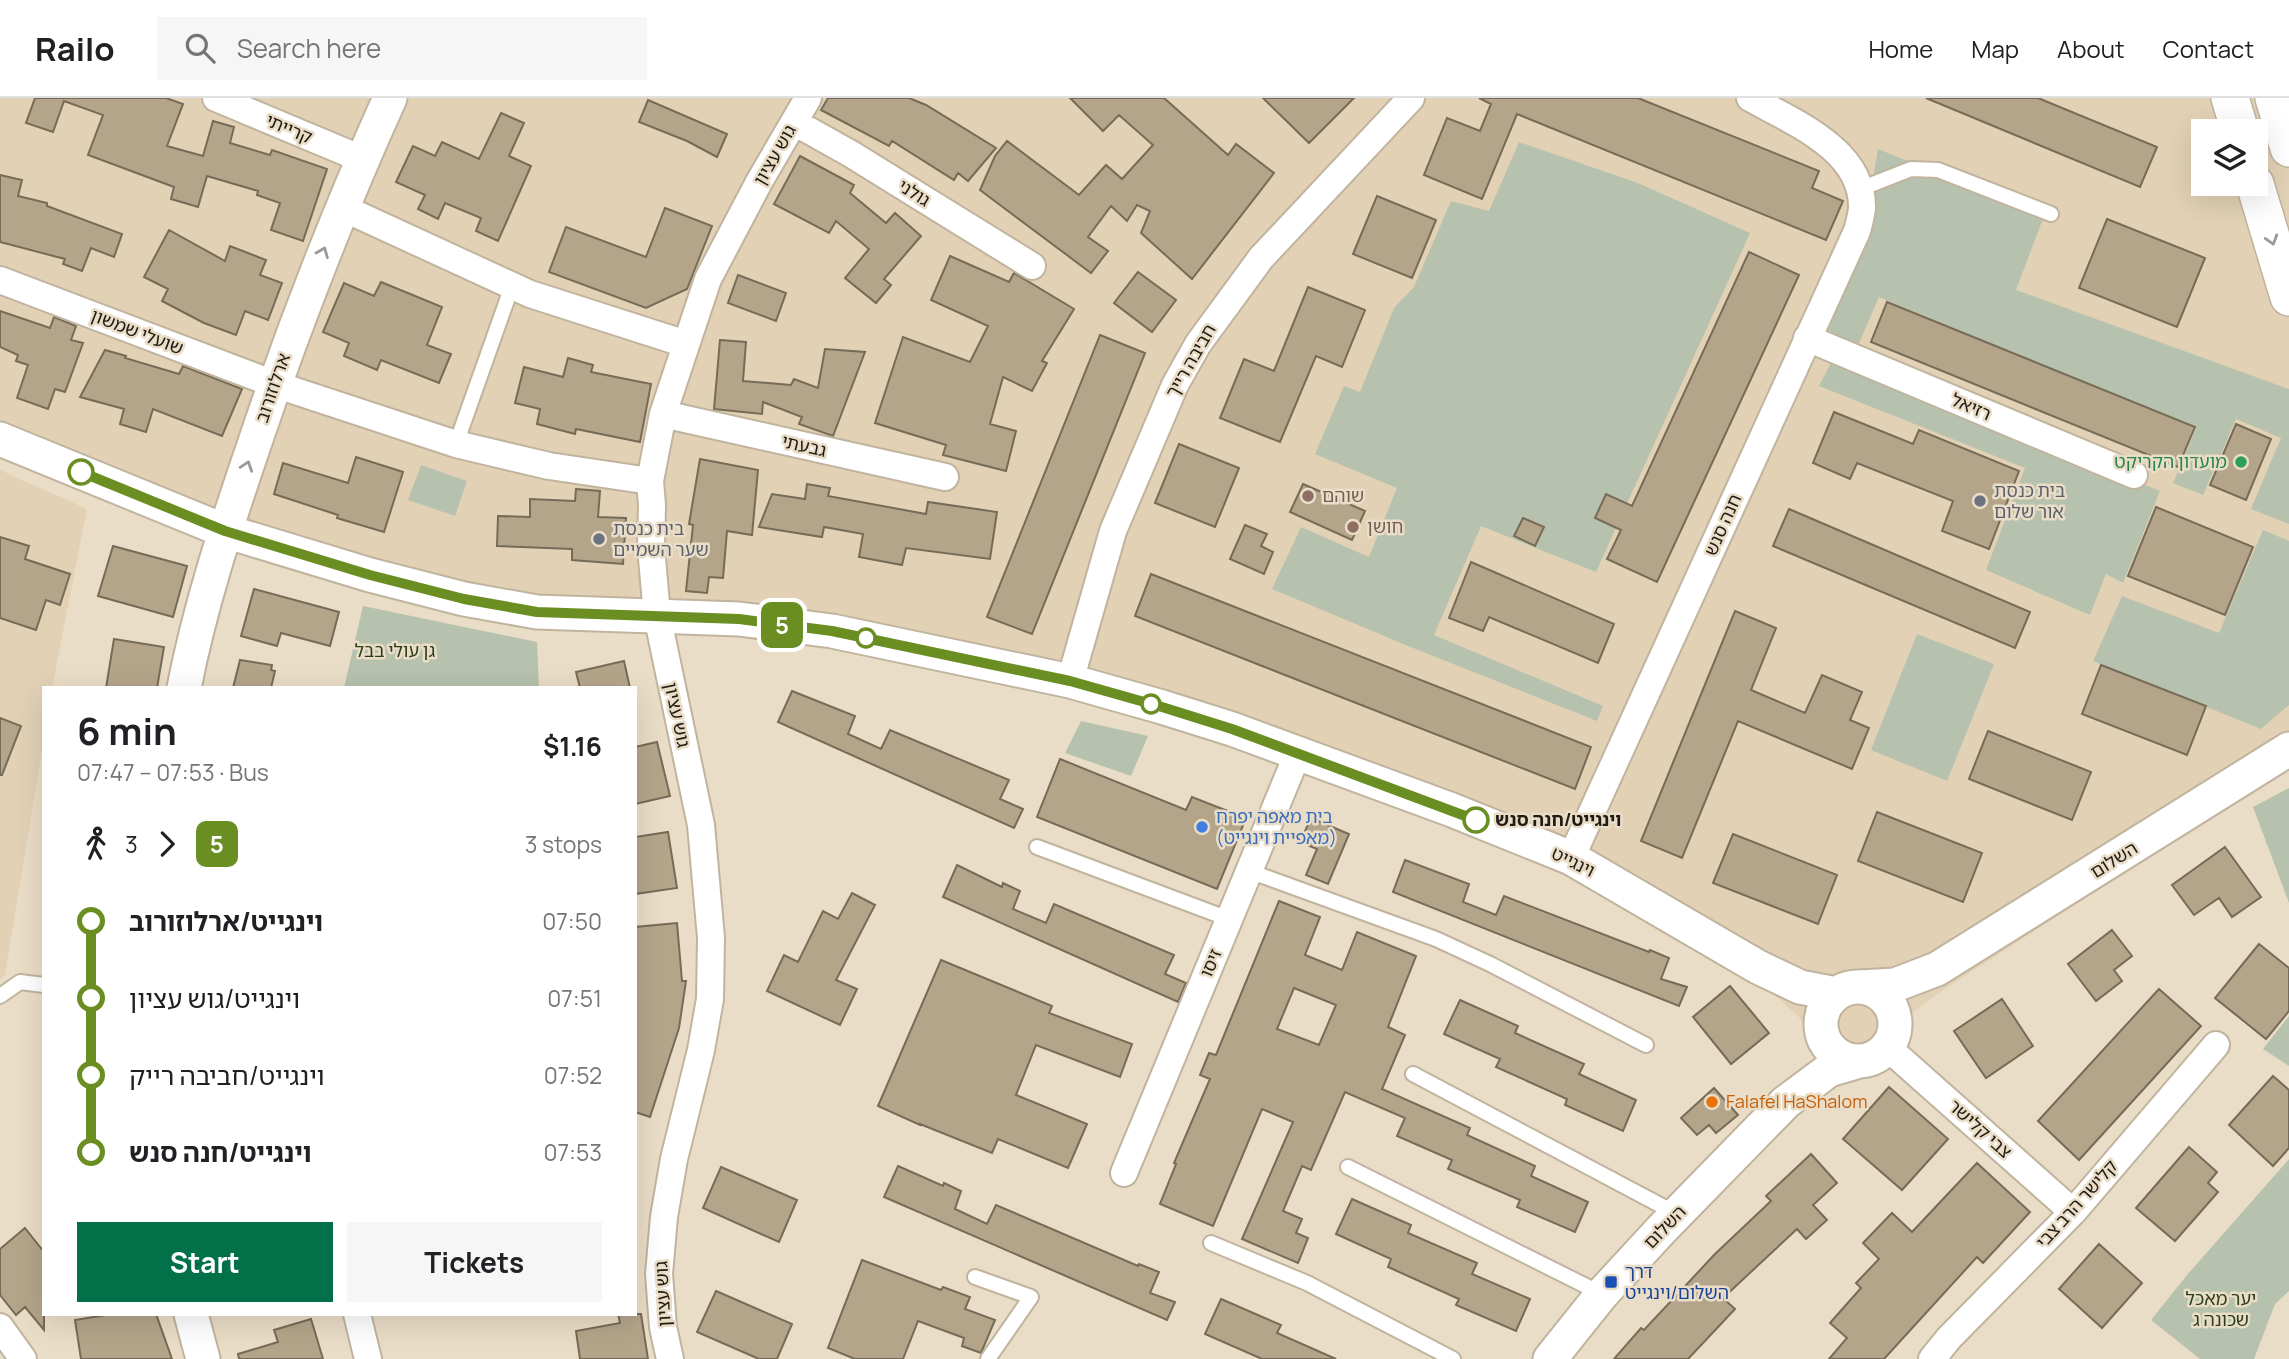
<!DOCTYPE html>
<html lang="en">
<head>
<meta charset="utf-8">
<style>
  body { margin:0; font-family:Manrope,"Noto Sans Hebrew",sans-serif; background:#f6f6f6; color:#202124; height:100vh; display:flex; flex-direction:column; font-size:26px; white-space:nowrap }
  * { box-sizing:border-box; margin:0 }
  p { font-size:23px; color:#757577 }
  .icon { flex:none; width:38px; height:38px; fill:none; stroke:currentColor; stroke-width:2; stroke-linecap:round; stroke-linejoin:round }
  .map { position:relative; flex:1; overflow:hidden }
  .panel { position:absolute; left:42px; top:588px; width:595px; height:630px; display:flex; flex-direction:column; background:#fff; border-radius:0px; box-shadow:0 7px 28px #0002 }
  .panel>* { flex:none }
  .badge { padding:0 14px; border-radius:10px; font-size:24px; line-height:46px }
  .fabs { position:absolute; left:2191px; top:21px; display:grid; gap:14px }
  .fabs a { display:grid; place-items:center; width:77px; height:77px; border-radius:0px; background:#fff; box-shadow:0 7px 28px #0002; font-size:35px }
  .map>.badge { position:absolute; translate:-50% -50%; box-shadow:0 0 0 4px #fff }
  .legs { display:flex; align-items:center; gap:10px; height:77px; padding:0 35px; font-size:23px }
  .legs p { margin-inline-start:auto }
  .head { display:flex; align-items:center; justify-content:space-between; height:119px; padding:0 35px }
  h1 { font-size:38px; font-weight:700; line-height:52px }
  .cta { display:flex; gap:14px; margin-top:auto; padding:14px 35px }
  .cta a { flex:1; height:80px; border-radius:0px; background:#027149; color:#fff; font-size:28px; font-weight:700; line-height:80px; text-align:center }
  .cta a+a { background:#f6f6f6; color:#202124 }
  ul { padding:0 35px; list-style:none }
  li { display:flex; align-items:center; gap:24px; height:77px; font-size:26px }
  li i { display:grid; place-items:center; width:10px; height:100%; margin:0 9px; background:currentColor }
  li i::after { content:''; width:18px; height:18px; margin:-9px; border:5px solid; border-radius:50%; background:#fff }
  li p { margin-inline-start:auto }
  li:first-child i { background:linear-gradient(#0000 50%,currentColor 0) }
  li:last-child i { background:linear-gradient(currentColor 50%,#0000 0) }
  header { display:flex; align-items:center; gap:42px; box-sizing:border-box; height:98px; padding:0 35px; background:#fff; border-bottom:2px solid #e0e0e0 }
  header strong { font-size:33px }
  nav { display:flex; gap:38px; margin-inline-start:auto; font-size:24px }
  .search { width:490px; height:63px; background:#f6f6f6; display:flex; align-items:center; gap:18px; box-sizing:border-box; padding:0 24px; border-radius:0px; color:#757577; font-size:26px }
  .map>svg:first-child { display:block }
  .built { fill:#e2d1b5; fill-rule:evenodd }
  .green { fill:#b6c2ad }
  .building { fill:#b4a58a; stroke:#766b57; stroke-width:2; fill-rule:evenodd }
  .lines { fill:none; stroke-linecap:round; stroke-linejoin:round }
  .service-casing { stroke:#c0b49e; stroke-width:18 }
  .minor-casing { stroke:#c0b49e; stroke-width:30 }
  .tertiary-casing { stroke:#c0b49e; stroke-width:37 }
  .secondary-casing { stroke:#c0b49e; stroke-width:40 }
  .service { stroke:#fff; stroke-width:14 }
  .minor { stroke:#fff; stroke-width:26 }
  .tertiary { stroke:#fff; stroke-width:33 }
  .secondary { stroke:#fff; stroke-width:37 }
  .oneway { stroke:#9b9895 }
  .line-1-casing { stroke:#fff; stroke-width:16 }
  .line-1 { stroke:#6b8e23; stroke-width:10 }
  .leisure-dot { fill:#2e9e5b; stroke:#eaddc7; stroke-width:2.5 }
  .stop-1-dot { fill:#fff; stroke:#6b8e23; stroke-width:3.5 }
  .education-dot { fill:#8d6e63; stroke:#eaddc7; stroke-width:2.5 }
  .worship-dot { fill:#6b7280; stroke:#eaddc7; stroke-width:2.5 }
  .shop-dot { fill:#3f7fe0; stroke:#eaddc7; stroke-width:2.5 }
  .food-dot { fill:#e8710a; stroke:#eaddc7; stroke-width:2.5 }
  .transit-dot { fill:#1a4fb4; stroke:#eaddc7; stroke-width:2.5 }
  .labels { text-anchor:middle; stroke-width:5; stroke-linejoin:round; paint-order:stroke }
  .street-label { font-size:18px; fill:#201b13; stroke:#eaddc7 }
  .leisure-label { font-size:18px; fill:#27864d; stroke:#eaddc7; text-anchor:end }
  .worship-label { font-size:18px; fill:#5b616d; stroke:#eaddc7; text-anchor:start }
  .education-label { font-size:18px; fill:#785e54; stroke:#eaddc7; text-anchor:start }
  .park-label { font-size:18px; fill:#2b4016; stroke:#eaddc7 }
  .shop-label { font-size:18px; fill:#366cbe; stroke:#eaddc7; text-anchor:start }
  .stop-label { font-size:18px; font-weight:bold; fill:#201b13; stroke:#eaddc7; text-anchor:start }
  .food-label { font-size:18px; fill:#c56008; stroke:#eaddc7; text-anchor:start }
  .transit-label { font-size:18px; fill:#164399; stroke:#eaddc7; text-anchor:start }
</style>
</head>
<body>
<header>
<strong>Railo</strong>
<div class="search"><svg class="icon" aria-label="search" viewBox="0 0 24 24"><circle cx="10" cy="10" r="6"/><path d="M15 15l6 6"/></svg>Search here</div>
<nav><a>Home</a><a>Map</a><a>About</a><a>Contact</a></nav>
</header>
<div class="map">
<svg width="2289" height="1261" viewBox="0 0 2289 1261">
  <rect width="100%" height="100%" fill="#eaddc7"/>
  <path class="built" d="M0,0h2289v669l-340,219 -32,23 -74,67 -45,-60 -29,-26 -199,-117 -187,-73 -196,-72 -195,-49 -175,-37 -82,-11 -176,-7 -559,-174zM2203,33h53v53h-53z
    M0,372l87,39 -35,179h-8v50l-39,237 -5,4z"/>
  <path class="green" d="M1519,44l119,41 112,50 -154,339 -115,-46 -47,109 169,71 -6,15 -189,-75 -136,-57 29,-62 68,30 28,-69 -82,-34 29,-68 16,6 34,-84 20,-21 37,-86 38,10z
    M1878,51l166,67 -28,74 273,99v135l-38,-15 30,-71 -45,-19 -33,76 -30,-12 23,-54 -317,-132 -23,53 -37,-14 43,-92z
    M1833,261l327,132 -37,92 -17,-9 -16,41 -104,-45 39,-102 -206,-82z
    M421,367l46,16 -12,35 -47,-16z
    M2263,432l26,11v164l-28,24 -168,-68 29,-65 97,37z
    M363,508l174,36 2,46h-195z
    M1917,536l77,30 -47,117 -76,-31z
    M1081,623l67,15 -17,40 -66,-23z
    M2289,690v115l-36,-96z
    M2289,918v50l-26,-17z
    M2289,1061v132l-14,13 -21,55h-54l-49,-39 36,-45z"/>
  <path class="building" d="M35,0h131l17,6 -16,42 36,10 10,-35 21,6 -4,16 40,12 2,-5 55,19 -24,72 -32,-11 9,-27 -23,-8 1,-4 -51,-15 -9,31 -27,-8 3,-12 -86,-32 15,-40 -39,-14 -11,31 -27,-9z
    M828,0h81l17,7 70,43 -28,33 -10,-8 -4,7 -62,-39 -3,5 -68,-36z
    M1070,0h94l64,57 8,-11 38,29 -82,106 -51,-46 9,-22 -13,-6 -10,16 -16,-15 -23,31 20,14 -17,22 -111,-83 15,-34 12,-15 72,54 27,-30 16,14 31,-34 -34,-30 -16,16z
    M1263,0h91l-45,45z
    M1479,0h159l181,73 -7,17 31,13 -17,39 -309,-126 -35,85 -58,-24 23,-57 33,13 11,-27z
    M1926,0h112l119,49 -17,40z
    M648,2l79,34 -10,23 -30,-16 -48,-19z
    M501,15l23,10 -15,33 22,10 -33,75 -22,-10 5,-13 -36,-15 -7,16 -20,-10 7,-14 -29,-13 17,-36 22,10 7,-14 37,17z
    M800,58l54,29 -4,8 36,30 9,-10 26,23 -37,43 7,6 -15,18 -31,-25 24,-29 -33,-28 -7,12 -55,-29z
    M0,77l22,5 -4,16 29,7v3l75,28 -8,23 -23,-9 -9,23 -19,-7 2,-5 -65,-17z
    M1377,98l59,24 -24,58 -59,-24z
    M665,110l47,18 -25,63 -41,19 -97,-36 17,-45 80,30z
    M2107,121l98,39 -28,69 -98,-39z
    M169,132l56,31 5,-15 36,14 -6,15 22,8 -14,37 -23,-9 -9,24 -32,-12 -42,-22 6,-12 -24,-12z
    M1749,154l50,23 -142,307 -50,-23 14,-29 -26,-12 11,-24 26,12z
    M950,158l59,26 5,-9 60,36 -32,52 5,2 -15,28 -29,-14 -13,47 26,7 -10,40 -63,-16 3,-10 -71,-22 28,-86 67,25 18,-36 -57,-26z
    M1138,174l38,28 -24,32 -38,-29z
    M738,177l48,18 -10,28 -48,-18z
    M381,184l61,25 -15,38 24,9 -12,29 -58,-23 -4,10 -33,-14 5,-13 -26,-11 21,-49 30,13z
    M1308,189l57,23 -23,57 -26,-11 -36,86 -60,-24 24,-59 30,12z
    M1887,204l308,125 -17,40 -307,-125z
    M0,213l50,17 4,-11 22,9 -5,14 12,3 -18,49 -10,-3 -7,20 -31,-11 11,-33 -12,-4 2,-6 -18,-8z
    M1100,237l45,18 -113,281 -45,-17z
    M720,242l26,2 -3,39 48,4 3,-6 24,9 7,-39 40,3 -32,84 -34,-12 3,-7 -39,-15 -1,12 -48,-5z
    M105,252l21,6 -1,2 54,16 4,-8 59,23 -20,47 -69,-27 -7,23 -26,-8 4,-15 -44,-12z
    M568,260l25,7 -2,7 60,12 -11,58 -64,-13 -1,5 -38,-10 3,-15 -25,-6 9,-36 39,10z
    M1834,314l79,32 6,-14 100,41 -30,78 -47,-18 11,-30 -96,-38 -7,16 -37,-16z
    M2236,326l35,15 -25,61 -36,-15z
    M1179,346l60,24 -24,59 -60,-24z
    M356,359l47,15 -19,60 -47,-14 1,-3 -64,-21 9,-31 65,20z
    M700,361l58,11 -6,65 -25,-4 -4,47 -14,-1 -2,16 -21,-2 7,-66 -4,-1z
    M807,386l23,4 -2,8 98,18 2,-12 69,10 -7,47 -84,-11 -4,17 -43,-8 4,-23 -39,-7 -2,10 -63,-10 13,-33 33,5z
    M1303,386l62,27 -13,29 -62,-28z
    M576,391l24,2 -2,26 28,1 -3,46 -51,-4v-11l-75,-3 1,-30 32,1v-18l45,2z
    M2156,409l97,40 -28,68 -97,-39z
    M1789,411l241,103 -15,36 -242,-102z
    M1523,420l21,9 -9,19 -21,-10z
    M1245,427l22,9 -6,12 12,6 -9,22 -34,-15z
    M0,439l29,9 -4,13 45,15 -10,31 -14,-5 -10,30 -36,-12z
    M113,448l74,20 -14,51 -75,-21z
    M1471,464l143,62 -16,39 -109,-46 -6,14 -34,-13z
    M1151,476l440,173 -16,42 -440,-173z
    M254,491l85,23 -9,34 -49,-13 -4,13 -36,-10z
    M1735,513l41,17 -25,62 54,23 17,-38 40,17 -12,28 19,8 -17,41 -114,-48 -56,137 -41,-17z
    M114,541l50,8 -7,41h-51z
    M240,562l32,5 -1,5 4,1 -4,17h-38z
    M624,563l6,27h-50l-4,-16z
    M2101,567l105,41 -19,49 -105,-41z
    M792,593l63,25 -7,18 33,15 9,-19 119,50 -9,19 23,10 -9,19 -236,-106z
    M0,620l21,8 -19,49h-2z
    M1988,633l103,41 -19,48 -103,-41z
    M657,644l13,54 -35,8v-57z
    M1060,661l126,51 6,-13 54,21 -29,71 -180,-72z
    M1877,714l105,41 -19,49 -105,-41z
    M1311,720l38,16 -21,50 -22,-9 11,-26 -17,-7z
    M668,734l9,56 -42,6v-57z
    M1733,736l104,41 -19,49 -105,-41z
    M2225,749l36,50 -29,20 -13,-19 -25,17 -22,-30z
    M1405,762l64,24 -6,18 33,13 8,-19 145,56 1,-2 19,8 -8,21 26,8 -8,19 -286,-114z
    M957,767l45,22 1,-4 17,8 -7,18 33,14 8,-19 120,51 -9,19 21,9 -8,19 -235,-105z
    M852,795l23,12 -39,75 21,9 -17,36 -73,-34 17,-36 14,7 25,-51 15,8z
    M1279,803l41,16 -15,38 37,15 15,-38 59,24 -28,71 17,8 -23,54 88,39 -3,7 68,31 -4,10 57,26 -13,30 -58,-25 3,-7 -72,-31 4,-9 -55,-24 8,-18 -60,-26 -34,78 -9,-4 -19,45 19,8 -6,14 12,5 -10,25 -56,-24 51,-117 -31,-13 -49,117 -53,-22 16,-40 -2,-1 36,-84 -10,-4 9,-22 7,2zM1294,890l42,17 -17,40 -42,-16z
    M677,825l5,58h4l-7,47 -29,89 -15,-5v-185z
    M2112,832l20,26 -18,14 8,11 -26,20 -28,-37z
    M2259,846l30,24v43l-23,28 -51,-41z
    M941,862l111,46 -3,7 83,31 -12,33 -84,-32 -20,50 71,29 -19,44 -70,-29 -6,14 -72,-29v1l-42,-19z
    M1730,888l39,47 -38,31 -38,-47z
    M2159,891l42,37 -122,134 -41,-39z
    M2002,901l31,47 -47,32 -32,-47z
    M1460,902l58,26 -3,7 69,31 -5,10 57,26 -13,31 -58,-26 2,-6 -71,-32 4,-8 -56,-25z
    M2273,978l16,14v58l-16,18 -44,-41z
    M1889,989l59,52 -46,51 -59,-51z
    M1714,990l24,27 -22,18 -7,-8 -12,10 -16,-17z
    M2189,1049l28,25 -9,11 10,9 -43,49 -39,-33z
    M1811,1056l26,29 -24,22 14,15 -21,19 -9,-10 -74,69 12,11 -47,50h-74l27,-31 3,2 71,-76 56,-53 -5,-5z
    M1977,1065l53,49 -47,51 -6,-6 -93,102h-55l18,-21 -17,-15 31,-35 -5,-5 23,-24 -16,-16 29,-30 20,19z
    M898,1068l45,20 1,-3 17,8 -6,18 32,15 9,-19 142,61 1,-2 20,8 -9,21 25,9 -8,18 -283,-123z
    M721,1069l76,33 -18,42 -76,-34z
    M1352,1101l59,26 -3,8 69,30 -5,11 58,25 -14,32 -60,-26 3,-6 -71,-32 3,-8 -55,-25z
    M25,1130l19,24v78l-19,-23 -9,8 -16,-20v-46z
    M2099,1146l43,39 -40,45 -43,-39z
    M862,1162l79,30 2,-3 27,10 -5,12 30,11 -14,33 -19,-7 2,-8 -46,-17 -15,38h-48l-27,-11z
    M716,1193l76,33 -15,35h-18l-62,-27z
    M1221,1201l60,26 -4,8 59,26h-74l-57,-25z
    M112,1216h44l16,45h-91l-6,-39z
    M618,1216h23l7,45h-68l-4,-28 44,-8z
    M311,1221l12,40h-84l-1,-5 40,-12 -4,-12z"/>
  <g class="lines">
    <defs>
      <path id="service" d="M1860,91l51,-20 27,1 113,44
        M456,346l56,-158
        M1037,749l192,72
        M1249,773l187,68 54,25 156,81
        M0,898l20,-14 24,3
        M1413,976l264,140
        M1348,1069l254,127
        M1211,1145l96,40 146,76
        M975,1179l56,20 -43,62"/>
      <path id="minor" d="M216,0l146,61
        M794,24l57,32 181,112
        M341,109l189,87 156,50
        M0,182l274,104 182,60 93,22 101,15
        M1807,240l327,137
        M663,316l282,63
        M1070,583l43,-150 62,-146 23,-41 63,-86 150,-160
        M1571,760l286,-627c2,-7 4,-15 5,-22 2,-59 -69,-87 -112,-111
        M1887,949l186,165
        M1124,1075l174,-420
        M357,1216l11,45
        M0,1229l23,32
        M670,1261l-7,-32 -4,-53 5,-57 10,-58 27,-109 9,-51 1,-61 -10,-113 -44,-210 -6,-68 1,-42 -2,-24 13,-67 45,-135 51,-97 49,-84
        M1932,1261l17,-21 124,-126 143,-167"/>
      <path id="tertiary" d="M0,341l225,92 145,44 94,24 73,13 202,7 93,12 238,50 92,26 70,22 220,81 119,48 187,109 42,20 36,7
        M184,590c16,-82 42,-161 69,-240 40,-119 85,-235 137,-350
        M1860,889l35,-2 42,-16 352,-220
        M1821 926a37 37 0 1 1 74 0a37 37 0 1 1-74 0Z
        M191,1216l12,45
        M1550,1261l52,-65 59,-64 125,-128 43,-32 31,-9"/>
      <path id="secondary" d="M2230,0l10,33
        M2274,0l15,50
        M2255,86l34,113"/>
    </defs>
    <use href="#service" class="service-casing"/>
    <use href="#minor" class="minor-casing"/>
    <use href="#tertiary" class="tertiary-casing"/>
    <use href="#secondary" class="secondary-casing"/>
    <use href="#service" class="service"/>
    <use href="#minor" class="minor"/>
    <use href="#tertiary" class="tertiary"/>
    <use href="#secondary" class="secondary"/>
  </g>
  <defs><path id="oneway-chevron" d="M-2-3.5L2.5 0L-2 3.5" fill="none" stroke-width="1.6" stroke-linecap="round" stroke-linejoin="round" transform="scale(1.75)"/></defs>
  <g class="oneway">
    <use href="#oneway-chevron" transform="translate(2272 142) rotate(73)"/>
    <use href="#oneway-chevron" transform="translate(323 154) rotate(-68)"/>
    <use href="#oneway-chevron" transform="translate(247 368) rotate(-71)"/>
  </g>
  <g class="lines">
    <defs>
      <path id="line-1" d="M81,374l144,59 145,44 94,24 73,13 202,7 93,12 238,50 92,26 70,22 244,91"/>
    </defs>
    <use href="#line-1" class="line-1-casing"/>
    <use href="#line-1" class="line-1"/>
  </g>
  <circle class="leisure-dot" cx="2241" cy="364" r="7"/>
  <g class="stop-1-dot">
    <circle cx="81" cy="374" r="12"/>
    <circle cx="866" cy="540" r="9"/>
    <circle cx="1151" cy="606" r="9"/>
    <circle cx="1476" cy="722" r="12"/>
  </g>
  <g class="education-dot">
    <circle cx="1308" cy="398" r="7"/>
    <circle cx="1353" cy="429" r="7"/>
  </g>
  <g class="worship-dot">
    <circle cx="1980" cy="403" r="7"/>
    <circle cx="599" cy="441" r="7"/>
  </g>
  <circle class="shop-dot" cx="1202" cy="729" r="7"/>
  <circle class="food-dot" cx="1712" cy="1004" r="7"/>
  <rect class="transit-dot" x="1604" y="1177" width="14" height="14" rx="3.5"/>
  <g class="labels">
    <g class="street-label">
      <text transform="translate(289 31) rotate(23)" y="6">קרייתי</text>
      <text transform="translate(775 57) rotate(-60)" y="6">גוש עציון</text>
      <text transform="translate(914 95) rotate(32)" y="6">גולני</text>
      <text transform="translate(137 234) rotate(21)" y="6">שועלי שמשון</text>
      <text transform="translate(1191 263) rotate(-60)" y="6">חביבה רייך</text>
      <text transform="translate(273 290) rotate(-71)" y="6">ארלוזורוב</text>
      <text transform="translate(1971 309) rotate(23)" y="6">רזיאל</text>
      <text transform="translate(804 348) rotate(13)" y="6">גבעתי</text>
      <text transform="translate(1723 427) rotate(-66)" y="6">חנה סנש</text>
      <text transform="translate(677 617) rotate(78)" y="6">גוש עציון</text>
      <text transform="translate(2114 762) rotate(-32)" y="6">השלום</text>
      <text transform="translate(1573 764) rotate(26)" y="6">וינגייט</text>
      <text transform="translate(1211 865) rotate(-67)" y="6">זיסו</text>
      <text transform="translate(1980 1031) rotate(42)" y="6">צבי קלישר</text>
      <text transform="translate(2077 1106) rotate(-48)" y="6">קלישר הרב צבי</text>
      <text transform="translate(1665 1129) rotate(-46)" y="6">השלום</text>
      <text transform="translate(663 1196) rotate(-93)" y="6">גוש עציון</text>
    </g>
    <g class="leisure-label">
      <text x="2227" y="370">מועדון הקריקט</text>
    </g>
    <g class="worship-label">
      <text x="1994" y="399">בית כנסת<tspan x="1994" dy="21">אור שלום</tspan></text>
      <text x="613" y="437">בית כנסת<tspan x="613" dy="21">שער השמיים</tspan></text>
    </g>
    <g class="education-label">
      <text x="1322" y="404">שוהם</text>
      <text x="1367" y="435">חושן</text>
    </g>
    <g class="park-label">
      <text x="395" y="559">גן עולי בבל</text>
      <text x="2221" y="1207">יער מאכל<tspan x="2221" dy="21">שכונה ג</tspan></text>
    </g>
    <g class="shop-label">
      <text x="1216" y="725">בית מאפה יפרח<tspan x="1216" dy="21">(מאפיית וינגייט)</tspan></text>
    </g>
    <g class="stop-label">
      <text x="1495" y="728">וינגייט/חנה סנש</text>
    </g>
    <g class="food-label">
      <text x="1726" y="1010">Falafel HaShalom</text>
    </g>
    <g class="transit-label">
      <text x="1625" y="1180">דרך<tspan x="1625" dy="21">השלום/וינגייט</tspan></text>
    </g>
  </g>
</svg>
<div class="fabs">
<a><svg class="icon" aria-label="layers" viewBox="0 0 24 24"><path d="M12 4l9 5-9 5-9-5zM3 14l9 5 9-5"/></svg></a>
</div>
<b class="badge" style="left:782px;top:527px;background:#6b8e23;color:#fff">5</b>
<section class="panel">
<div class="head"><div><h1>6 min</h1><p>07:47 – 07:53 · Bus</p></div><b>$1.16</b></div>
<div class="legs"><svg class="icon" aria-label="walk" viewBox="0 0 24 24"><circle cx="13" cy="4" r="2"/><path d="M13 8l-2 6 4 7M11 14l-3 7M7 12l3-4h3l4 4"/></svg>3<svg class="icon" aria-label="forward" viewBox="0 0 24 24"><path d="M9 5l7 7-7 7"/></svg><b class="badge" style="background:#6b8e23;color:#fff">5</b><p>3 stops</p></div>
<ul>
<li><i style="color:#6b8e23"></i><b>וינגייט/ארלוזורוב</b><p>07:50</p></li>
<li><i style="color:#6b8e23"></i><span>וינגייט/גוש עציון</span><p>07:51</p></li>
<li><i style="color:#6b8e23"></i><span>וינגייט/חביבה רייק</span><p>07:52</p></li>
<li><i style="color:#6b8e23"></i><b>וינגייט/חנה סנש</b><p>07:53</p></li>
</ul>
<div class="cta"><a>Start</a><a>Tickets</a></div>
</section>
</div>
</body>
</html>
